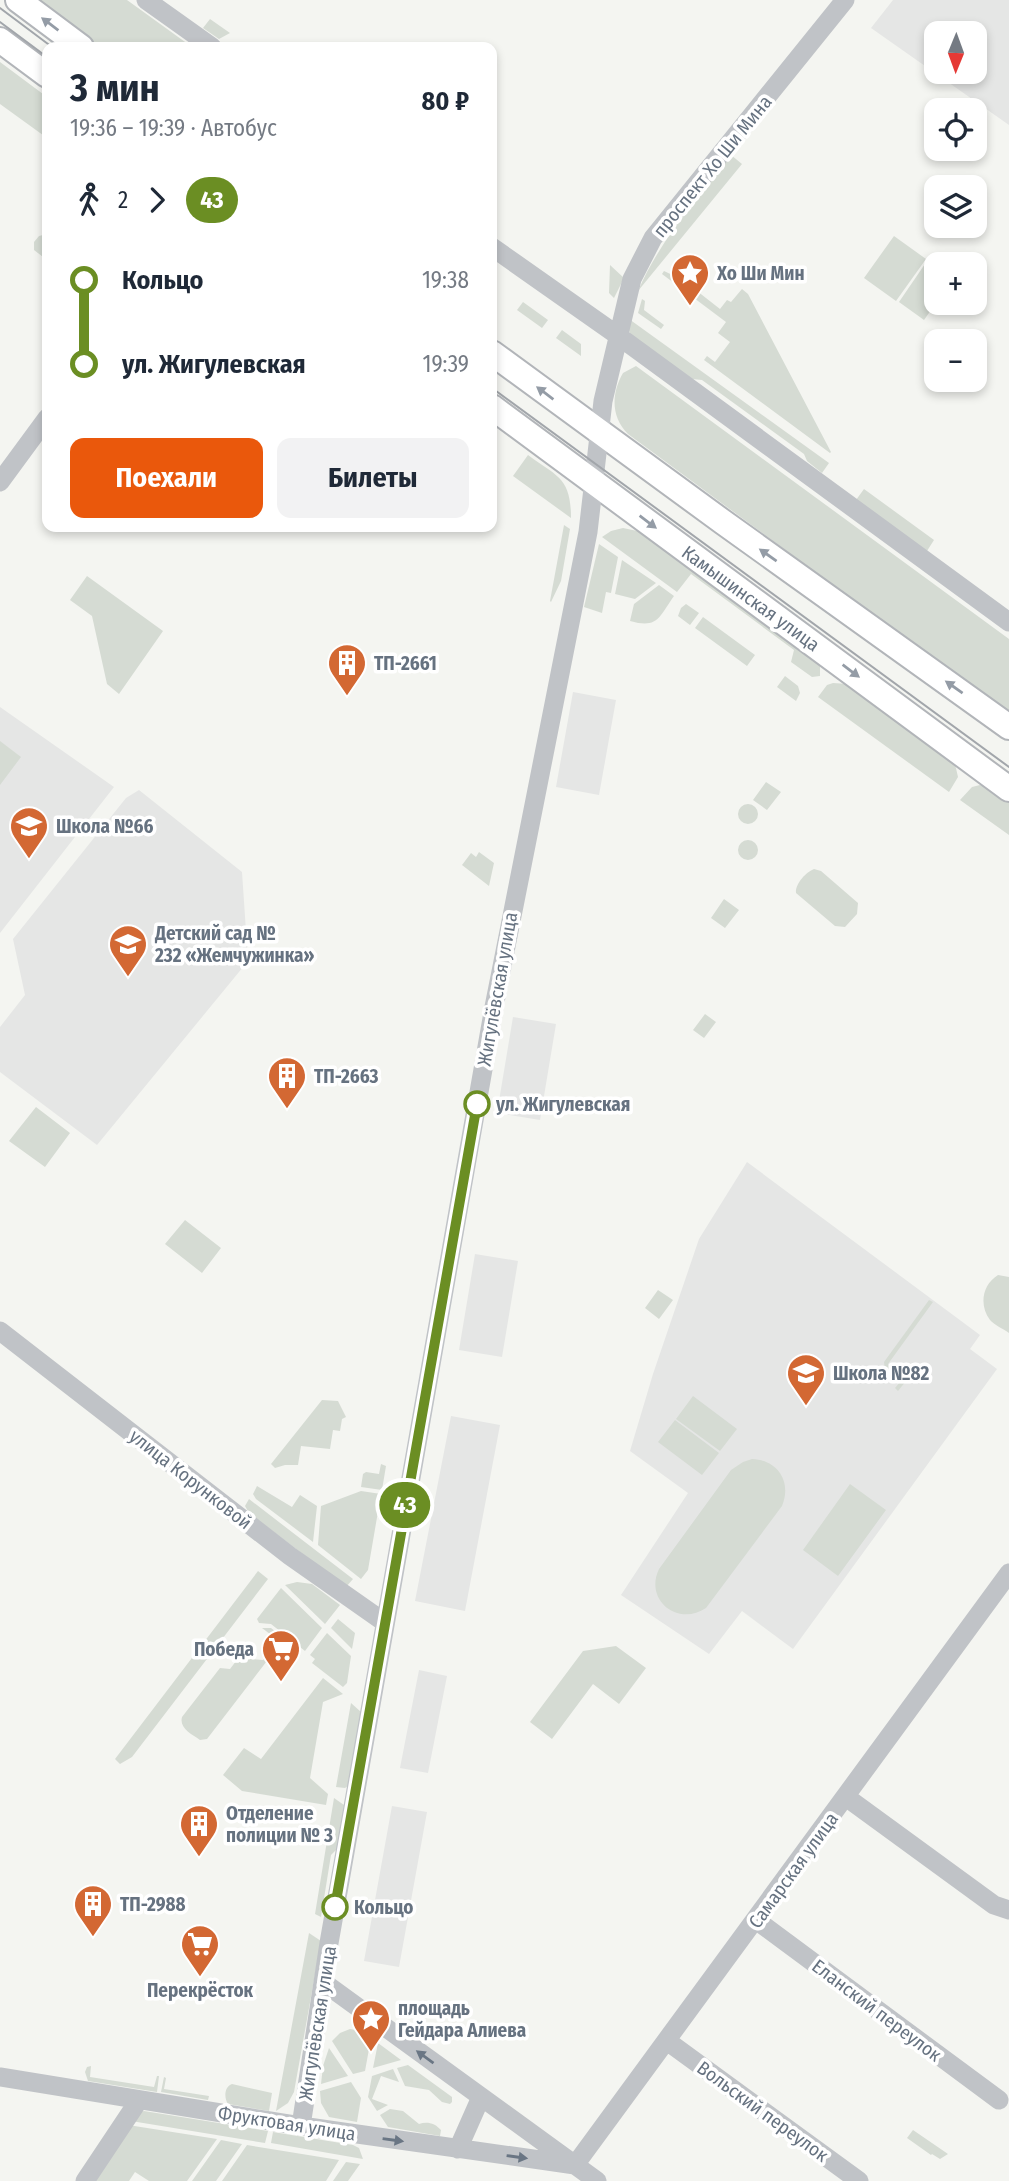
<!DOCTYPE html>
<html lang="ru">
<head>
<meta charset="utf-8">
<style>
  body { margin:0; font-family:"Fira Sans Condensed",sans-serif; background:#f2f2f3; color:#1f2937; height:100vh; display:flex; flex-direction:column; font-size:26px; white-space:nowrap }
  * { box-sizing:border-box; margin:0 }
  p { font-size:23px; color:#747a83 }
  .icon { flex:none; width:38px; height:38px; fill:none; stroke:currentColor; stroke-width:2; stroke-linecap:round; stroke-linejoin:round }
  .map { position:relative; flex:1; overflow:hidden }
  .sheet { position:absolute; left:42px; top:42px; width:455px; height:490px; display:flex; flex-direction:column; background:#fff; border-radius:14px; box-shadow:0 4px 10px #0003 }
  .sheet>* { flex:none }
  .badge { padding:0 14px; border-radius:23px; font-size:24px; line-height:46px }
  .needle { width:46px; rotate:181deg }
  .fabs { position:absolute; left:924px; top:21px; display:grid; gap:14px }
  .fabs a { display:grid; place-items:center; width:63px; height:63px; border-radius:14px; background:#fff; box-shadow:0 4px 10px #0003; font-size:35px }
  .map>.badge { position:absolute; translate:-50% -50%; box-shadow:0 0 0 4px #fff }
  .legs { display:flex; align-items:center; gap:10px; height:77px; padding:0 28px; font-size:23px }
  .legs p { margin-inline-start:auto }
  .headline { display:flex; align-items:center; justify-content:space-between; height:119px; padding:0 28px }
  h1 { font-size:38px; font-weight:700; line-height:52px }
  .button { display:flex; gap:14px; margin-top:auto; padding:14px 28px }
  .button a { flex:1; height:80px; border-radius:14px; background:#ea580c; color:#fff; font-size:28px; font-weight:700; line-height:80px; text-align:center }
  .button a+a { background:#f2f2f3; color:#1f2937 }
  ul { padding:0 28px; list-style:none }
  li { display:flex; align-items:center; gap:24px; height:84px; font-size:26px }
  li i { display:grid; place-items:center; width:10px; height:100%; margin:0 9px; background:currentColor }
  li i::after { content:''; width:18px; height:18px; margin:-9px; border:5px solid; border-radius:50%; background:#fff }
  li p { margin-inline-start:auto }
  li:first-child i { background:linear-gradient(#0000 50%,currentColor 0) }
  li:last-child i { background:linear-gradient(currentColor 50%,#0000 0) }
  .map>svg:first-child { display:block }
  .built { fill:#e5e6e5; fill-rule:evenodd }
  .green { fill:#d5dbd3 }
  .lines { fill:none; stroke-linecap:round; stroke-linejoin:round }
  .major-casing { stroke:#b2b5b9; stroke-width:28 }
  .minor { stroke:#c0c3c7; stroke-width:19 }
  .major { stroke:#fff; stroke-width:24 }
  .tram { stroke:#a2a6ab; stroke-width:2 }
  .oneway { fill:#949ca6 }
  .oneway2 { fill:#6a7684 }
  .line-1-casing { stroke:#fff; stroke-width:16 }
  .line-1 { stroke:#6b8e23; stroke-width:10 }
  .stop-1-dot { fill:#fff; stroke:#6b8e23; stroke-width:3.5 }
  .labels { text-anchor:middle; stroke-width:7; stroke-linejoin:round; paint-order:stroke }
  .street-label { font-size:19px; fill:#667280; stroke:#fff }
  .poi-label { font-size:19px; font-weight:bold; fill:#667280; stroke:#fff; text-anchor:start }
  .stop-label { font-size:19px; font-weight:bold; fill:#667280; stroke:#fff; text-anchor:start }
</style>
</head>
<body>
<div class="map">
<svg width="1009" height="2181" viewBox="0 0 1009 2181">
  <rect width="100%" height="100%" fill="#f4f5f1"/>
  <path class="built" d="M893,0h116v125l-138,-97zM936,33h39v39h-39z
    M573,692l43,8 -17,95 -43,-8z
    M0,707l114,80 -114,146z
    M139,790l103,82 6,89 -151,184 -97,-73v-45l25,-32 -12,-56 113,-141z
    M513,1017l43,7 -16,96 -43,-7z
    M747,1162l233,173 -10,14 27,20 -204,280 -51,-38 -33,43 -88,-59 67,-102 -58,-42 23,-77 46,-135z
    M475,1254l43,7 -16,96 -43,-7z
    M451,1416l49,9 -35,186 -50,-10z
    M419,1670l28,6 -19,97 -28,-5z
    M392,1806l35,6 -28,155 -35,-6z"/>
  <path class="green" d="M33,0h94l65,47h-96z
    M210,19l20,14 -11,6 -16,-11z
    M0,62l47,35v41l-47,-34z
    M731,155l11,9 -104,127c22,-51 59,-92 93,-136z
    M47,234v23h-4l-9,-7v-8l5,-6z
    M894,236l32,23 -30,42 -32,-23z
    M927,261l9,6v36l-12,17 -25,-18z
    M610,265l14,13 -10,20 -5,-5z
    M664,271l19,9 37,29 7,-9 4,2 11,-13 6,5 83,158 -1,1 -126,-93 3,-4 8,6 15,-20 -12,-9 8,-11 -64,-48z
    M642,299l3,2 -1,9 20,15 -3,4 -23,-16z
    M523,302l25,18 -6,8 -25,-18z
    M629,319l200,144 -7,10 -15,-12 -3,-7 -102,-74 -10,-1 -61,-44 -2,-4z
    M562,330l19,14v12l-25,-18z
    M636,366l373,273v76l-381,-281c-17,-17 -17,-40 -5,-61z
    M528,455c30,22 43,23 43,63l-58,-42z
    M864,489l70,51 -7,11 -71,-51z
    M564,525l6,4 -9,52 -10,21 -1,-1z
    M623,528l19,4 178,130v14l-8,1 -21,-15 3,-12 -103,-76 -14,18 -75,-55 9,-6z
    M599,544l19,13 -7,36 -5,-1 -4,21 -18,-6z
    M622,560l34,23 -21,16 -20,-5z
    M87,576l76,55 -44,63 -12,-10 -15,-68 -22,-16z
    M659,585l15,11c-15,21 -16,33 -44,25l4,-17z
    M686,604l13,9 -9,12 -12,-9 3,-8z
    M703,617l52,38 -8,11 -52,-38z
    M785,676l13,10 2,7 -4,8 -19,-14z
    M833,683l15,1 107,80 3,13 -9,15 -131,-95 9,-12z
    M0,741l21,16 -21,28z
    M766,782l15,10 -14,18 -14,-10z
    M980,785l5,1 24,15v34l-49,-35 12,-13z
    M738 814a10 10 0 1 1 20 0a10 10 0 1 1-20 0Z
    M738 850a10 10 0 1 1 20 0a10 10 0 1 1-20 0Z
    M479,852l15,11 -5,23 -27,-21 9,-12 5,4z
    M814,869l7,2 37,32 -1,11 -12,13 -10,-1 -39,-33c-1,-9 10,-21 18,-24z
    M724,899l15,11 -14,18 -14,-10z
    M705,1014l11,8 -12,16 -11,-8z
    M36,1107l34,26 -25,34 -36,-26z
    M185,1220l36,28 -19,25 -37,-29z
    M998,1275l11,2v56c-5,-4 -15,-8 -19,-13 -11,-15 -8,-35 8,-45z
    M658,1290l15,10 -14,19 -14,-11z
    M929,1300l4,2 -45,62 1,4 17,13 -8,10 -3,-3 5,-6 -15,-11 -1,-9z
    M693,1396l44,33 -17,22 -44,-32z
    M322,1400l16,1 8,16 -4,2 -2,12 -7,-1 -3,19 -29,-3 -3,19h-13l-10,3 -4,-4z
    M675,1420l44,33 -17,22 -44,-33z
    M752,1459c26,1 40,23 30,47l-76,102c-28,19 -62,-8 -47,-39l72,-99 12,-8z
    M381,1464l5,2 -4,24 -21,-3 2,-13 3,-2 13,2z
    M850,1484l36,26 -48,66 -35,-26z
    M257,1486l35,21 8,-12 17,11 -4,36 -57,-43 -3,-5z
    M361,1491l20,3 -13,76 -7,9 -43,-34 3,-39z
    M249,1499l104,80 -7,8 -97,-74 -4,-7z
    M258,1571l10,8 -136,178 -12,7 -5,-5z
    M297,1582l15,2 28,21 -15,19 -40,-39z
    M281,1588l41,40 -17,23 -34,-27 -12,-1 -2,-4z
    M338,1619l17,14 -3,16 -21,-21z
    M262,1628h9l26,21 -2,2 4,3 -2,2 -17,-12 -73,95 -7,1c-9,-6 -21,-12 -18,-23l38,-49 10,1 13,-17 8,7 12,1 15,-20z
    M327,1633l24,23 -4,27 -4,4 -31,-24 3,-4 -5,-4z
    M616,1646l30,22 -27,36 -26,-20 -41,55 -22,-17 53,-71z
    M323,1678l20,16 -20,8 -13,76 18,16 -2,11 -84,-14 -19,-16 21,-27 17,11z
    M351,1703l10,9 -13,74 -3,2 -9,-1z
    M334,1798l10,7 -5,42 -8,8 -10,62 -6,-3z
    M309,1933l12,8 -27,151 -6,11 -12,8z
    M350,2029l11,2 10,7 -6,33 -12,3 -21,-33 8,-8z
    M378,2043l23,17 -28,8z
    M329,2048l19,28 -27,8 2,-18z
    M408,2065l44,32v5l-2,2 -8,-2 -13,-12 -24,-4 -8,-18z
    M91,2066l-1,11 64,10 3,-11h2l-2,16 -69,-11 -3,-9 2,-5z
    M393,2069l6,13 -18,-6 -9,23 16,6 -11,6 -9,-14 4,-21z
    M164,2077l2,1 -2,11 45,7 -1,4 -47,-8z
    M351,2082l10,16 -4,24 -28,-5 -8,-14 -1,-12z
    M232,2084l40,9 -3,18 -41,-7c-4,-6 -4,-17 4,-20z
    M390,2109l13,2 16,13c8,-3 16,-1 22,6l-1,6 -52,-9 -8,-12z
    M144,2111l124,20 -3,12 -134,-22 9,-9z
    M128,2125l89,14 -30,42h-38l-14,-9 -6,9h-38z
    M913,2130l35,24 -8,5 -8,-5 -1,1 -24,-17z
    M273,2132l80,13 6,3 4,11 -92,-16z
    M221,2140l21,4 -26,37h-24z
    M247,2145l92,15 -13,21h-104z
    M346,2162l14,2 -12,17h-15z"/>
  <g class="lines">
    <defs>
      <path id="major" d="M18,0l63,47
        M0,40l47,35
        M492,353l231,169 286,205
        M492,407l517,382"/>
    </defs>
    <use href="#major" class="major-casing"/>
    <path class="minor" d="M146,0l66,47
      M492,247l125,88 392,287
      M0,482l47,-64
      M0,1331l290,225 94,66
      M846,1797l148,108 15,5
      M756,1920l243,180
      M323,1982l274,199
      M667,2041l192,140
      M0,2077l301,49 274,39
      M301,2126l28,-183 165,-936 94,-475 15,-131 29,-122 21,-41 192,-238
      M458,2149l23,-52
      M575,2165l434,-592
      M85,2181l54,-81"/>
    <use href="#major" class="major"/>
    <path class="tram" d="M0,8l52,39
      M0,22l47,35
      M492,388l517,379"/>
  </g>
  <defs><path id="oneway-solid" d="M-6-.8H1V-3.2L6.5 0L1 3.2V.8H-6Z" transform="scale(1.75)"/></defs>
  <g class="oneway">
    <use href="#oneway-solid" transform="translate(50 24) rotate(-143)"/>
    <use href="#oneway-solid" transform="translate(545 393) rotate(-143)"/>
    <use href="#oneway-solid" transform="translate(648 522) rotate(37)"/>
    <use href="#oneway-solid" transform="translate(768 555) rotate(-145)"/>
    <use href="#oneway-solid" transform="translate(851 671) rotate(37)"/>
    <use href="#oneway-solid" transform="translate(954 687) rotate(-145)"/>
  </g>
  <g class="oneway2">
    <use href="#oneway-solid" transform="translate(425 2057) rotate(-144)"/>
    <use href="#oneway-solid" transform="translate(393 2140) rotate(8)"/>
    <use href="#oneway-solid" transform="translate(517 2157) rotate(8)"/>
  </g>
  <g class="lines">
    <defs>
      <path id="line-1" d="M335,1907l142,-803"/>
    </defs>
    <use href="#line-1" class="line-1-casing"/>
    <use href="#line-1" class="line-1"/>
  </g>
  <defs>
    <symbol id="sight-pin" viewBox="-11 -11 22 30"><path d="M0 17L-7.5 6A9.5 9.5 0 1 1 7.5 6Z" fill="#d36833" stroke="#fff"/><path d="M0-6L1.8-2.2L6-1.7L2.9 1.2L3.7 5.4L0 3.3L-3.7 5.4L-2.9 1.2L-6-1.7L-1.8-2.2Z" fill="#fff"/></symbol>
    <symbol id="building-pin" viewBox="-11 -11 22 30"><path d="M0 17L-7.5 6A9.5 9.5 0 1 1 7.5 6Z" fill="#d36833" stroke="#fff"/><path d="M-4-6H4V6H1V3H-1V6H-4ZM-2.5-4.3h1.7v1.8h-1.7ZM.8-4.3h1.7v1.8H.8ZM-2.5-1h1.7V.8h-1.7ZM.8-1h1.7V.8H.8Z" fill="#fff"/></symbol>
    <symbol id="school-pin" viewBox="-11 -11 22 30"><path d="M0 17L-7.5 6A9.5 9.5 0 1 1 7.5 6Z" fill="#d36833" stroke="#fff"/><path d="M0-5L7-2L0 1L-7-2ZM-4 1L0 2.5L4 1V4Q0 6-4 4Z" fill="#fff"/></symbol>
    <symbol id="supermarket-pin" viewBox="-11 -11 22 30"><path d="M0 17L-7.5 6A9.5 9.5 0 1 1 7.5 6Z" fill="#d36833" stroke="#fff"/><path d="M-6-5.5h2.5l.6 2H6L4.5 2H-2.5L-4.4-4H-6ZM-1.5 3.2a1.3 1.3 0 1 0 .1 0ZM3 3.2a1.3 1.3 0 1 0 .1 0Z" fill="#fff"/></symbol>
  </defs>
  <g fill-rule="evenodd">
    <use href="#sight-pin" x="668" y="251" width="44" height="60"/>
    <use href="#building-pin" x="325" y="641" width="44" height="60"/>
    <use href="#school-pin" x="7" y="804" width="44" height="60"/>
    <use href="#school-pin" x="106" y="922" width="44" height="60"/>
    <use href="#building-pin" x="265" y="1054" width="44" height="60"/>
    <use href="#school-pin" x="784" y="1351" width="44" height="60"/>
    <use href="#supermarket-pin" x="259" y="1627" width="44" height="60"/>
    <use href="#building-pin" x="177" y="1802" width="44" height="60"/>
    <use href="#building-pin" x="71" y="1882" width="44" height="60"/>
    <use href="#supermarket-pin" x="178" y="1922" width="44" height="60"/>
    <use href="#sight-pin" x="349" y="1997" width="44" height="60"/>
  </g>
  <g class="stop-1-dot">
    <circle cx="477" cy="1104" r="12"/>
    <circle cx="335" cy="1907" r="12"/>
  </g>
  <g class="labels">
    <g class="street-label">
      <text transform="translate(712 166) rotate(-51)" y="7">проспект Хо Ши Мина</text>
      <text transform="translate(751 598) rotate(36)" y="7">Камышинская улица</text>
      <text transform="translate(497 989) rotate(-80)" y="7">Жигулёвская улица</text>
      <text transform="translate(191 1479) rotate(38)" y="7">улица Корунковой</text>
      <text transform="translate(793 1870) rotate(-54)" y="7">Самарская улица</text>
      <text transform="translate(877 2010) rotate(37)" y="7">Еланский переулок</text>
      <text transform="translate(317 2023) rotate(-81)" y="7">Жигулёвская улица</text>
      <text transform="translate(763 2111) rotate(36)" y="7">Вольский переулок</text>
      <text transform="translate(287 2123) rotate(9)" y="7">Фруктовая улица</text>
    </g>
    <g class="poi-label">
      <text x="717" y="280">Хо Ши Мин</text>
      <text x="374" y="670">ТП-2661</text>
      <text x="56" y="833">Школа №66</text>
      <text x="155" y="940">Детский сад №<tspan x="155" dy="22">232 «Жемчужинка»</tspan></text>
      <text x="314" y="1083">ТП-2663</text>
      <text x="833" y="1380">Школа №82</text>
      <text x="254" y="1656" text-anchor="end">Победа</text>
      <text x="226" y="1820">Отделение<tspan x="226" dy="22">полиции № 3</tspan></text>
      <text x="120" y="1911">ТП-2988</text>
      <text x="200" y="1997" text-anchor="middle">Перекрёсток</text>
      <text x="398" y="2015">площадь<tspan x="398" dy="22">Гейдара Алиева</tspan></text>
    </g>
    <g class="stop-label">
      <text x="496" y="1111">ул. Жигулевская</text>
      <text x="354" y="1914">Кольцо</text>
    </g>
  </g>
</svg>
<div class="fabs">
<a><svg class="needle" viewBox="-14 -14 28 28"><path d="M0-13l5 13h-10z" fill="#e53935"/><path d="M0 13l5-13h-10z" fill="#747a83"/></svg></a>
<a><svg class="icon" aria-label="locate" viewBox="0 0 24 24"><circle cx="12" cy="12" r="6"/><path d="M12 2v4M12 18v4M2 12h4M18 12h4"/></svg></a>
<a><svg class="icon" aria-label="layers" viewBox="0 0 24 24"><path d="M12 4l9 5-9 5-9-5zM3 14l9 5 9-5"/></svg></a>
<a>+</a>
<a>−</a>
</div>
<b class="badge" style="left:405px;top:1505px;background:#6b8e23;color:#fff">43</b>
<section class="sheet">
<div class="headline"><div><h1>3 мин</h1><p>19:36 – 19:39 · Автобус</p></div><b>80 ₽</b></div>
<div class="legs"><svg class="icon" aria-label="walk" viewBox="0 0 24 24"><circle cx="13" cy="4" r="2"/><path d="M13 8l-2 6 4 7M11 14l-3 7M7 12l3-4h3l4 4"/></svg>2<svg class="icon" aria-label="forward" viewBox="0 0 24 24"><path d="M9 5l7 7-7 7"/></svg><b class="badge" style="background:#6b8e23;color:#fff">43</b></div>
<ul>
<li><i style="color:#6b8e23"></i><b>Кольцо</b><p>19:38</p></li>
<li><i style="color:#6b8e23"></i><b>ул. Жигулевская</b><p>19:39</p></li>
</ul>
<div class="button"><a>Поехали</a><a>Билеты</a></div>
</section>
</div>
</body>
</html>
